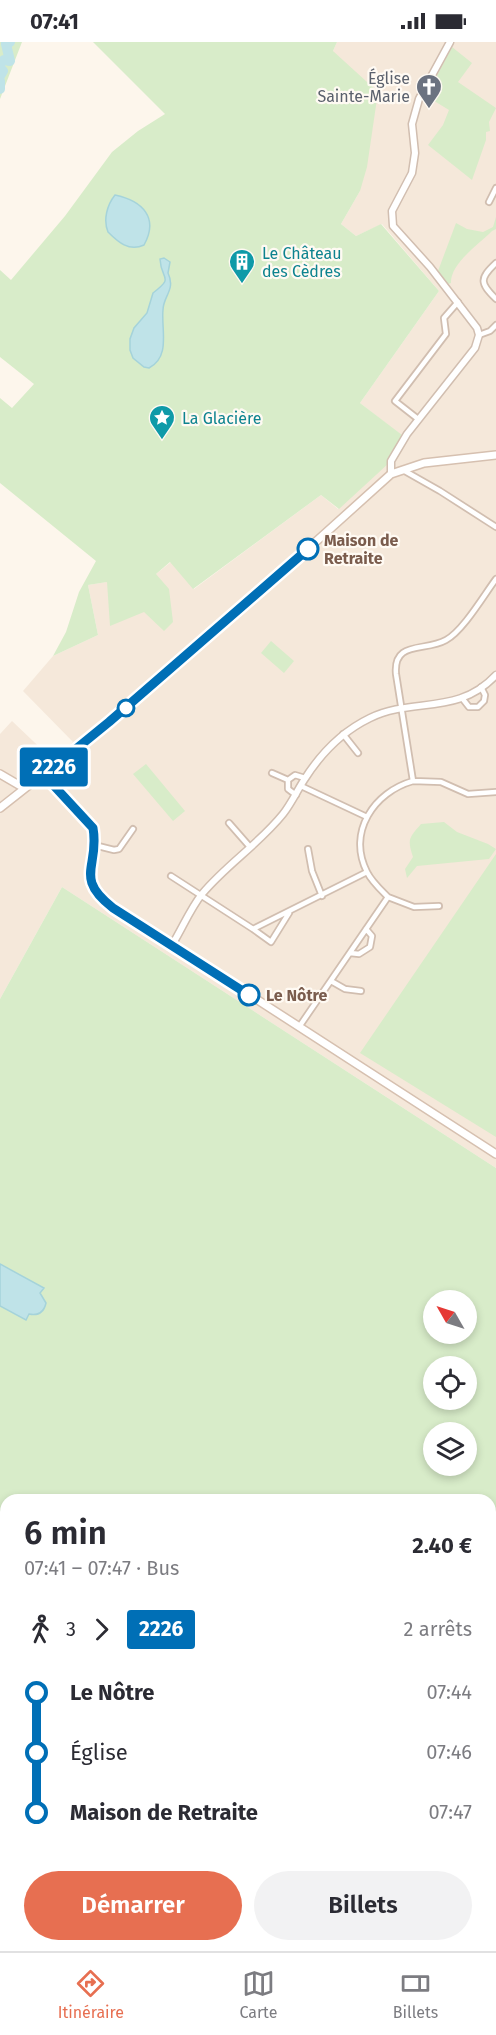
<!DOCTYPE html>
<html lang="fr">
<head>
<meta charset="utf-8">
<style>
  body { margin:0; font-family:"Fira Sans",sans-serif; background:#f2f2f3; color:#2b2b33; height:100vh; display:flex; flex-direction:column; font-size:22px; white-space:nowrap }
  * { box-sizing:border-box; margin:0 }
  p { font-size:20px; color:#7c7c81 }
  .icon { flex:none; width:33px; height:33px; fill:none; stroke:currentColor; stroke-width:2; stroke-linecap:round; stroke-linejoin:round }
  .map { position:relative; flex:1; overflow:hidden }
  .side { position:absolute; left:0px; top:1452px; width:496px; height:458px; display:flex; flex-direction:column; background:#fff; border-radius:18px 18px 0 0; box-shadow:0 3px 9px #0003 }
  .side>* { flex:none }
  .badge { padding:0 12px; border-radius:4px; font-size:21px; line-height:39px }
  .needle { width:39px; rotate:309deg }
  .tools { position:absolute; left:423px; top:1248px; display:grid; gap:12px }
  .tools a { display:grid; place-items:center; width:54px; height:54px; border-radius:50%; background:#fff; box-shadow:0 3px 9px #0003; font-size:30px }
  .map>.badge { position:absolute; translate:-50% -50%; box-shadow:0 0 0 3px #fff }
  .legs { display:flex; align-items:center; gap:9px; height:66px; padding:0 24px; font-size:20px }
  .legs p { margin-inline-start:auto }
  .summary { display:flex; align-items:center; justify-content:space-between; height:102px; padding:0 24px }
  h1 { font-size:33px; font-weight:600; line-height:45px }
  .primary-button { display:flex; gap:12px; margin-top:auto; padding:12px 24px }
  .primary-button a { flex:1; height:69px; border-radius:36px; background:#e76f51; color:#fff; font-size:24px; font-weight:600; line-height:69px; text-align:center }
  .primary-button a+a { background:#f2f2f3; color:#2b2b33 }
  ul { padding:0 24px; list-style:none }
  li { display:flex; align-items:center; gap:21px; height:60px; font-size:22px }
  li i { display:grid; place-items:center; width:9px; height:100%; margin:0 8px; background:currentColor }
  li i::after { content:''; width:15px; height:15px; margin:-8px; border:4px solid; border-radius:50%; background:#fff }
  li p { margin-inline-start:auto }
  li:first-child i { background:linear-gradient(#0000 50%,currentColor 0) }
  li:last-child i { background:linear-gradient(currentColor 50%,#0000 0) }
  .status { display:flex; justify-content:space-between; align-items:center; height:42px; padding:0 30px; background:#fff; direction:ltr }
  .status svg { height:16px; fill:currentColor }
  .tabs { display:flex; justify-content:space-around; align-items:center; height:84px; border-top:2px solid #e1e1e2; background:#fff; font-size:16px; color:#7c7c81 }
  .tabs a { display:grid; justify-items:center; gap:3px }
  .tabs .selected { color:#e76f51 }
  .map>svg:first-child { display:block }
  .residential { fill:#f5e8da }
  .green { fill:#d8ecc9; fill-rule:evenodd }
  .water { fill:#bfe3e8; stroke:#a5d3da; stroke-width:1.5 }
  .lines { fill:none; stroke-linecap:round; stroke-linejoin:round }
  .river { stroke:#bfe3e8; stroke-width:10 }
  .minor-casing { stroke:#d1beb0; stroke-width:8 }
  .tertiary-casing { stroke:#d1beb0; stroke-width:9 }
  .secondary-casing { stroke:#d6c0b0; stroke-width:10 }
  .minor { stroke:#fff; stroke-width:4.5 }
  .tertiary { stroke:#fff; stroke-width:6 }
  .secondary { stroke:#fff; stroke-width:7 }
  .line-1-casing { stroke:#fff; stroke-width:14 }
  .line-1 { stroke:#006fb6; stroke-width:9 }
  .stop-1-dot { fill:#fff; stroke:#006fb6; stroke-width:3 }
  .labels { text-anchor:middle; stroke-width:4.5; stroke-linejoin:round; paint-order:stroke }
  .worship-label { font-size:16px; fill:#5b616d; stroke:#fffaf3; text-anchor:end }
  .culture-label { font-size:16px; fill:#0d838f; stroke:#fffaf3; text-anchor:start }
  .stop-label { font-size:16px; font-weight:bold; fill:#7a5c4d; stroke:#fffaf3; text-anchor:start }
</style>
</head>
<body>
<div class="status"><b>07:41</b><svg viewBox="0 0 49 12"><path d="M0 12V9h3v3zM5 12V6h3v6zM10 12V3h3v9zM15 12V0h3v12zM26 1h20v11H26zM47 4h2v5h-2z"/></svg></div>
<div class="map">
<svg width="496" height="1909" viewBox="0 0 496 1909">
  <rect width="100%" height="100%" fill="#fdf6ec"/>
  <path class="residential" d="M337,0h159v1126l-434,-281 -62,112v-265l12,-13 41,39 20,-18 -50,-51 30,-35 45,-21 -10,-50 68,-11 15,-12 23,27 127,-94 17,14 64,-73 -42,-33 79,-112 -57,-67 -26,12 -15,-12 19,-33 -27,-140z
    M490,1623l6,2v185l-6,-1z
    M6,1675v229h142v5h-148v-232z"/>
  <path class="green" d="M0,0h22l-22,57z
    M93,0h244l-4,9 45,41 -11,75 -7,24 -19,33 15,12 25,-12 58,67 -79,112 42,32 -13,28 -50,46 -18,-14 -128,94 -23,-27 -14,12 13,15 4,33 -9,9 -20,-19 -34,14 -3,-44 -19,3 10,50 -45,21 13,-24 13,-40 17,-31 -96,-78v-85l12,10 22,-24 -34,-27v-87l11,10 54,-64 47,-64 26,-21 27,-17z
    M452,5l20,16 -14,19 38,26 -7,14 1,9 -4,1v8l-14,40 -44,-35 15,-20 6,-15 -23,-14z
    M496,175v12l-4,2c-13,13 -42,33 -41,52l-3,1 -10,-13 18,-48 11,6 16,3 10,-5z
    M271,599l23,20 -10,12 -23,-20z
    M146,722l39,47 -12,10 -40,-47z
    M444,780l13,10 31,12 8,5 -7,10 -72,7 -10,12 -2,-9 8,-12c-6,-18 -4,-19 8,-33z
    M496,812v283l-136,-84z
    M62,845l434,281v499l-6,-2v-165h-484v156l-6,-2v-655zM434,1258h32v34h-32zM434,1324h32v34h-32zM434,1390h32v34h-32z
    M148,1904h119l-1,5h-118z"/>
  <path class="water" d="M115,153c28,6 44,23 29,50 -15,7 -26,-3 -36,-13 -5,-12 -1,-27 7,-37z
    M164,216l6,4 -2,11c8,17 -5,23 -5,37 -2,19 8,47 -14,58l-5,-1 -11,-9 -3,-8v-11l4,-11 13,-15 6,-20c22,-17 8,-12 7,-34z
    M0,1222l44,24 -4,5 6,10c-2,9 -8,13 -17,11l-3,6 -26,-14z"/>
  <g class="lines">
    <path class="river" d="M0,21l4,-3 6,1 -4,-17 4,-2
      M0,26l3,3 -3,5
      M0,39v8"/>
    <defs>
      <path id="minor" d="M489,160l7,-14
        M496,221c-17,16 -16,20 0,36
        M479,293l11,-4 6,-6
        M418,377l-23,-18 51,-67 -2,-16 14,-16
        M403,428l37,21 56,36
        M462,656l7,9h9l6,-6 1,-6 -4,-8
        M343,692l15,19
        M272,731l16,7
        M413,739l28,1 27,12 28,-2
        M301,744l66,31
        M296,753l-8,-6v-9l7,-5 10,3
        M229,781l21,24
        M94,803l20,5 5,-1 14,-20
        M308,807l4,22 10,25
        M171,834l82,53 114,-57
        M388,855l26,10 25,-1
        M253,887l18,13 18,-29
        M350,911l9,1 11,-7 2,-11 -6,-7
        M331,939l14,8 16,2
        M299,985l89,-130c-8,-8 -16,-15 -21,-25 -20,-40 7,-80 46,-91l-17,-107c-3,-34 29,-22 50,-34 17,-9 38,-45 50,-61
        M0,1774l6,1
        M321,1909l1,-5"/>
      <path id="tertiary" d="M391,432v-13l16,-27 68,-86 4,-13 -2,-7 -47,-61 -37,-41 -1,-15 20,-38 3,-20 -3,-29 7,-25 31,-57
        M172,903c10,-16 18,-36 30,-51 24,-29 57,-50 81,-80 8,-10 14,-23 21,-34 17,-27 37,-48 66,-62 43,-21 88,-2 126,-43
        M0,1679l6,-1
        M490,1721h6
        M0,1879l6,-2"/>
      <path id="secondary" d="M0,732l24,14
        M43,733l50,53c5,28 -14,48 10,72l393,254
        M0,766l109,-86 191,-166 91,-82 33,-11 72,-8"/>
    </defs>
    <use href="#minor" class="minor-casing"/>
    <use href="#tertiary" class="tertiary-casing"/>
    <use href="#secondary" class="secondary-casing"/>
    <use href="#minor" class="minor"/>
    <use href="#tertiary" class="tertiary"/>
    <use href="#secondary" class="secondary"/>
  </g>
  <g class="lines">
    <defs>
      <path id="line-1" d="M249,953l-136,-87c-40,-31 -13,-41 -20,-80l-49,-53 65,-53 199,-173"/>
    </defs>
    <use href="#line-1" class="line-1-casing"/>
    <use href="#line-1" class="line-1"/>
  </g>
  <defs>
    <symbol id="church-pin" viewBox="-11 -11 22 30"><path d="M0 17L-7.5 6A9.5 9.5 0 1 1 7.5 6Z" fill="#6b7280" stroke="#fffaf3"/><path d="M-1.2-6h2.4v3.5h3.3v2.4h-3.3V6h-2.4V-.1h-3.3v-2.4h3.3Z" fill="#fff"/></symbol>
    <symbol id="building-pin" viewBox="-11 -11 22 30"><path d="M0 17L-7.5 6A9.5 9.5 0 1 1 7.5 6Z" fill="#0f9aa8" stroke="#fffaf3"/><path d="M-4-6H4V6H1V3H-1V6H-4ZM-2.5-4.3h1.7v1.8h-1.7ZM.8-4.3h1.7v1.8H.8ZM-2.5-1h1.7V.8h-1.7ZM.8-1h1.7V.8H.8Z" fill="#fff"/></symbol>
    <symbol id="sight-pin" viewBox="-11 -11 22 30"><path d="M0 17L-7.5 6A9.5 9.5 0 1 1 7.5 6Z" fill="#0f9aa8" stroke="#fffaf3"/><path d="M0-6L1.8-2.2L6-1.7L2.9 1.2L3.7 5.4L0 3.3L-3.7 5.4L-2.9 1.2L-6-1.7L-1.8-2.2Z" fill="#fff"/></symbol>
  </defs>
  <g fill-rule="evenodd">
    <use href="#church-pin" x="414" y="30" width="30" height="40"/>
    <use href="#building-pin" x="227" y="205" width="30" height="40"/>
    <use href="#sight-pin" x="147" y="361" width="30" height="40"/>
  </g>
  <g class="stop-1-dot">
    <circle cx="308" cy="507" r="10"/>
    <circle cx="126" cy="666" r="8"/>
    <circle cx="249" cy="953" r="10"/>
  </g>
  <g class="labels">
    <g class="worship-label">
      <text x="410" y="42">Église<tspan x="410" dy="18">Sainte-Marie</tspan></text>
    </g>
    <g class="culture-label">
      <text x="262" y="217">Le Château<tspan x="262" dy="18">des Cèdres</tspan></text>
      <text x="182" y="382">La Glacière</text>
    </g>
    <g class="stop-label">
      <text x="324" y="504">Maison de<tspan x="324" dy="18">Retraite</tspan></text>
      <text x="266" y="959">Le Nôtre</text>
    </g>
  </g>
</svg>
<div class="tools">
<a><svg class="needle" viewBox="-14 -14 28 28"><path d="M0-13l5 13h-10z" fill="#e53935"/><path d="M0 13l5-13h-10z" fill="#7c7c81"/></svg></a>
<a><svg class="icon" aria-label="locate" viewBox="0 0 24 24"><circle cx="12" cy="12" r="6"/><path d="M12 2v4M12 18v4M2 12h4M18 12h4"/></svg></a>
<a><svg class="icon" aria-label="layers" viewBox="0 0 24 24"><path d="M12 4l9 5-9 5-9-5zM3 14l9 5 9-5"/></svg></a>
</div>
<b class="badge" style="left:54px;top:725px;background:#006fb6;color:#fff">2226</b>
<section class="side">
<div class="summary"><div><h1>6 min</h1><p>07:41 – 07:47 · Bus</p></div><b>2.40 €</b></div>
<div class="legs"><svg class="icon" aria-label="walk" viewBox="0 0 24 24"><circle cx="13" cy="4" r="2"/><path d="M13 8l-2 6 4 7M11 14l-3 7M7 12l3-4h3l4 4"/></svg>3<svg class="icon" aria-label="forward" viewBox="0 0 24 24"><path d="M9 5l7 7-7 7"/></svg><b class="badge" style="background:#006fb6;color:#fff">2226</b><p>2 arrêts</p></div>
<ul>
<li><i style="color:#006fb6"></i><b>Le Nôtre</b><p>07:44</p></li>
<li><i style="color:#006fb6"></i><span>Église</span><p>07:46</p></li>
<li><i style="color:#006fb6"></i><b>Maison de Retraite</b><p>07:47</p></li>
</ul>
<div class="primary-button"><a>Démarrer</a><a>Billets</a></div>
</section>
</div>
<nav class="tabs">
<a class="selected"><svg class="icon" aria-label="directions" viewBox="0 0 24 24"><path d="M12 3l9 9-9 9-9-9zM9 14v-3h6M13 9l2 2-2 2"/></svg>Itinéraire</a>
<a><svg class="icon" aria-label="map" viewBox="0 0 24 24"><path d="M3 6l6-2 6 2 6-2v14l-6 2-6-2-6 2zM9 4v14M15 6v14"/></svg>Carte</a>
<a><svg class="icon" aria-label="tickets" viewBox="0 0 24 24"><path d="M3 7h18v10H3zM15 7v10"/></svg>Billets</a>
</nav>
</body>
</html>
